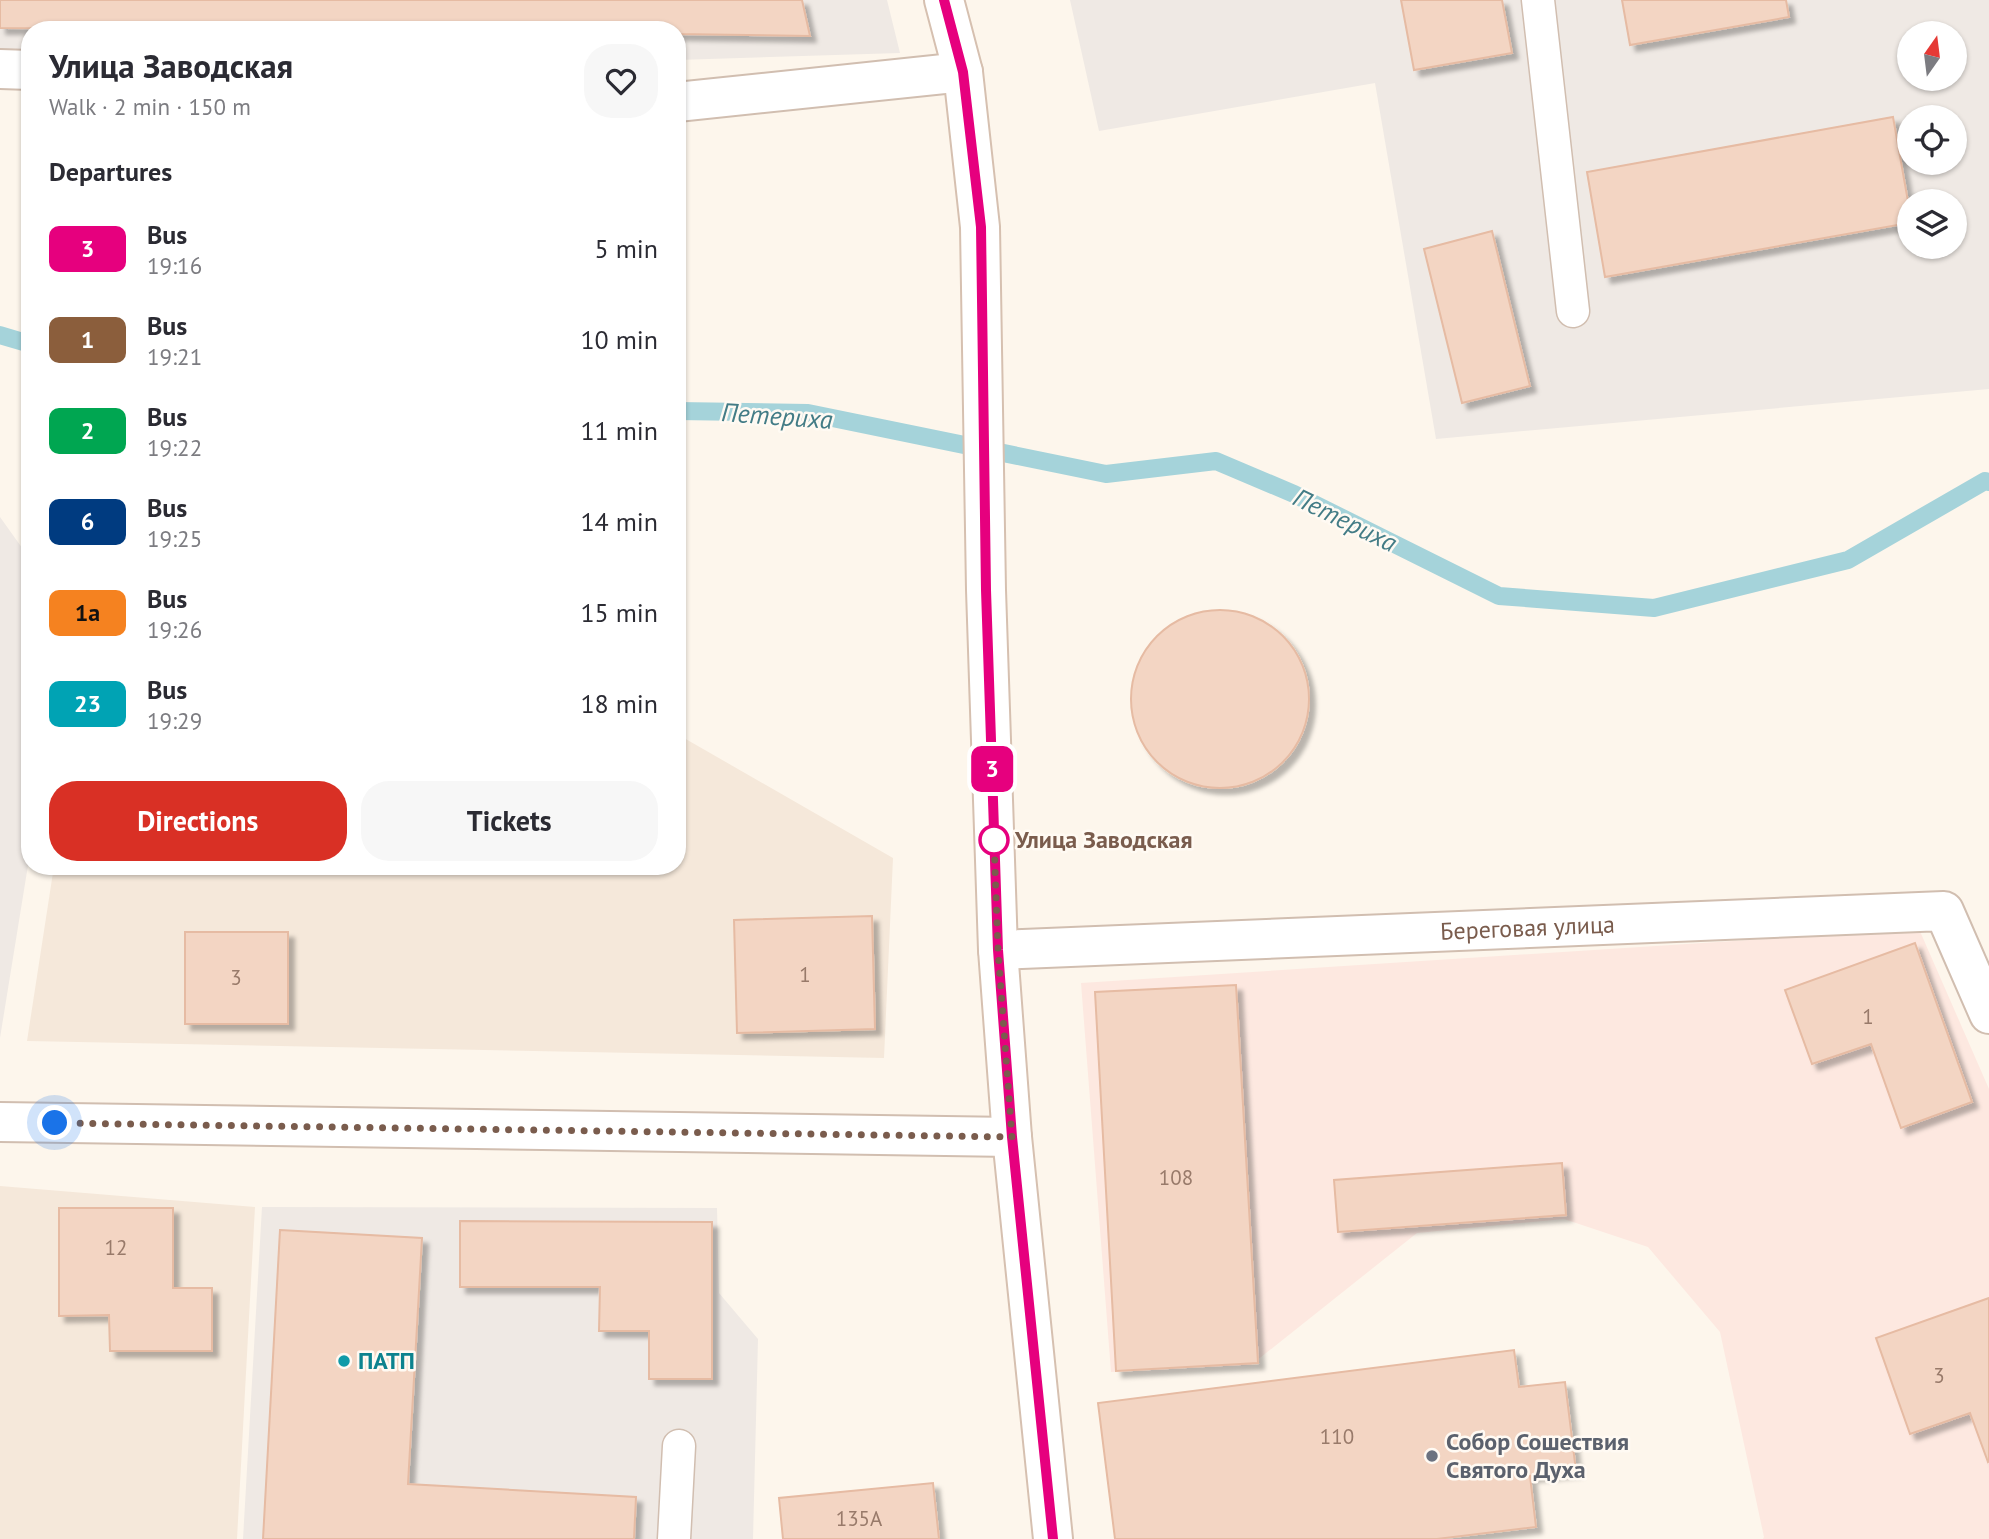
<!DOCTYPE html>
<html lang="en">
<head>
<meta charset="utf-8">
<style>
  body { margin:0; font-family:"PT Sans",sans-serif; background:#f7f7f7; color:#2b2b33; height:100vh; display:flex; flex-direction:column; font-size:26px; white-space:nowrap }
  * { box-sizing:border-box; margin:0 }
  p { font-size:23px; color:#7c7c81 }
  .icon { flex:none; width:38px; height:38px; fill:none; stroke:currentColor; stroke-width:2; stroke-linecap:round; stroke-linejoin:round }
  .map { position:relative; flex:1; overflow:hidden }
  .details { position:absolute; left:21px; top:21px; width:665px; height:854px; display:flex; flex-direction:column; background:#fff; border-radius:28px; box-shadow:0 2px 5px #0004 }
  .details>* { flex:none }
  .badge { padding:0 14px; border-radius:10px; font-size:24px; line-height:46px }
  .needle { width:46px; rotate:14deg }
  .buttons { position:absolute; left:1897px; top:21px; display:grid; gap:14px }
  .buttons a { display:grid; place-items:center; width:70px; height:70px; border-radius:50%; background:#fff; box-shadow:0 2px 5px #0004; font-size:35px }
  .you { position:absolute; width:35px; height:35px; margin:-18px; border:5px solid #fff; border-radius:50%; background:#1a73e8; box-shadow:0 0 0 10px #1a73e833 }
  .map>.badge { position:absolute; translate:-50% -50%; box-shadow:0 0 0 4px #fff }
  h2 { padding:0 28px; font-size:26px; line-height:63px }
  .round { display:grid; place-items:center; flex:none; width:74px; height:74px; border-radius:28px; background:#f7f7f7 }
  .headline { display:flex; align-items:center; justify-content:space-between; height:119px; padding:0 28px }
  h1 { font-size:33px; font-weight:700; line-height:52px }
  .cta { display:flex; gap:14px; margin-top:auto; padding:14px 28px }
  .cta a { flex:1; height:80px; border-radius:28px; background:#d93025; color:#fff; font-size:28px; font-weight:700; line-height:80px; text-align:center }
  .cta a+a { background:#f7f7f7; color:#2b2b33 }
  ul { padding:0; list-style:none }
  li { display:flex; align-items:center; gap:21px; height:91px; padding:0 28px }
  li div { flex:1 }
  li b { display:block; font-size:26px }
  li em { font-style:normal }
  li .badge { min-width:77px; font-weight:700; text-align:center }
  .map>svg:first-child { display:block }
  .residential { fill:#f5e8da }
  .commercial { fill:#fde8e0 }
  .industrial { fill:#efe9e4; fill-rule:evenodd }
  .lines { fill:none; stroke-linecap:round; stroke-linejoin:round }
  .stream { stroke:#a5d3da; stroke-width:18 }
  .building { fill:#f3d5c3; stroke:#e6bba3; stroke-width:2; filter:url(#shadow) }
  .service-casing { stroke:#d1beb0; stroke-width:35 }
  .minor-casing { stroke:#d1beb0; stroke-width:42 }
  .secondary-casing { stroke:#d6c0b0; stroke-width:42 }
  .service { stroke:#fff; stroke-width:32 }
  .minor { stroke:#fff; stroke-width:38 }
  .secondary { stroke:#fff; stroke-width:38 }
  .line-casing { stroke:#fff; stroke-width:16 }
  .line { stroke:#e6007e; stroke-width:10 }
  .walk { stroke:#7a5c4d; stroke-width:7; stroke-dasharray:0 12.6 }
  .stop-dot { fill:#fff; stroke:#e6007e; stroke-width:3.5 }
  .culture-dot { fill:#0f9aa8; stroke:#fffaf3; stroke-width:2.5 }
  .worship-dot { fill:#6b7280; stroke:#fffaf3; stroke-width:2.5 }
  .labels { text-anchor:middle; stroke-width:5; stroke-linejoin:round; paint-order:stroke }
  .number-label { font-size:21px; fill:#987a6a }
  .stop-label { font-size:24px; font-weight:bold; fill:#7a5c4d; stroke:#fffaf3; text-anchor:start }
  .street-label { font-size:24px; fill:#7a5c4d; stroke:#fffaf3 }
  .culture-label { font-size:24px; font-weight:bold; fill:#0d838f; stroke:#fffaf3; text-anchor:start }
  .worship-label { font-size:24px; font-weight:bold; fill:#5b616d; stroke:#fffaf3; text-anchor:start }
  .water-label { font-size:26px; font-style:italic; fill:#437c86; stroke:#fffaf3 }
</style>
</head>
<body>
<div class="map">
<svg width="1989" height="1539" viewBox="0 0 1989 1539">
  <defs>
    <filter id="shadow"><feDropShadow dx="6" dy="6" stdDeviation="2" flood-color="#0004"/></filter>
  </defs>
  <rect width="100%" height="100%" fill="#fdf6ec"/>
  <path class="residential" d="M677,734l216,124 -9,200 -857,-17 27,-175h623z
    M0,1186l255,21 -18,332h-237z"/>
  <path class="commercial" d="M1919,929l70,160v450h-226l1,-2 -44,-205 -72,-85 -84,-28 -147,14 -166,132 -140,7 -30,-389z"/>
  <path class="industrial" d="M0,0h887l13,53 -223,7v-30h-647v21h-30z
    M1070,0h919v389l-553,50 -61,-356 -276,48zM1909,33h46v46h-46zM1909,117h46v46h-46zM1909,201h46v46h-46z
    M0,517l30,42v294l-30,185z
    M262,1207l455,1 2,85 39,46 -5,200h-510z"/>
  <g class="lines">
    <path class="stream" d="M0,335l30,9
      M677,411l131,2 298,61 110,-13 78,33 205,102 155,12 194,-48 137,-79 4,1"/>
  </g>
  <path class="building" d="M0,0h802l8,36 -133,-2v-4l-677,-2z
    M1401,0h101l10,53 -98,17z
    M1622,0h164l3,17 -159,28z
    M1893,117l16,90v16l-304,54 -18,-105z
    M1492,231l38,155 -68,17 -38,-154z
    M1131 699a89 89 0 1 1 178 0a89 89 0 1 1-178 0Z
    M872,916l3,113 -138,4 -3,-113z
    M185,932h103v92h-103z
    M1915,943l57,159 -71,26 -30,-84 -59,20 -27,-74z
    M1236,985l22,378 -142,8 -21,-379z
    M1562,1163l4,52 -228,17 -4,-52z
    M59,1208h114v80h39v63h-102l-1,-36 -50,1z
    M460,1221l252,1v157h-63v-48h-50l1,-44h-140z
    M280,1230l142,8 -14,246 228,13 -2,42h-371z
    M1989,1298v163l-1,1 -18,-49 -60,21 -34,-96z
    M1514,1350l5,37 46,-5 11,89 -46,5 6,51 -99,12h-322l-17,-136z
    M933,1483l6,56h-156l-4,-41z"/>
  <g class="lines">
    <defs>
      <path id="service" d="M1538,0l35,311
        M674,1539l5,-93"/>
      <g id="minor">
        <path d="M0,69l30,1"/>
        <path d="M677,102l286,-30"/>
        <path id="s1" d="M998,950l946,-39 45,103"/>
        <path d="M0,1122l1012,15"/>
      </g>
      <path id="secondary" d="M944,0l19,72 17,155 6,363 12,360 14,187 41,402"/>
    </defs>
    <use href="#service" class="service-casing"/>
    <use href="#minor" class="minor-casing"/>
    <use href="#secondary" class="secondary-casing"/>
    <use href="#service" class="service"/>
    <use href="#minor" class="minor"/>
    <use href="#secondary" class="secondary"/>
  </g>
  <g class="lines">
    <defs>
      <path id="line" d="M944,0l19,72 18,155 5,363 12,360 14,187 41,402"/>
    </defs>
    <use href="#line" class="line-casing"/>
    <use href="#line" class="line"/>
    <path class="walk" d="M55,1123l957,14 -14,-187 -4,-110"/>
  </g>
  <circle class="stop-dot" cx="994" cy="840" r="14"/>
  <circle class="culture-dot" cx="344" cy="1361" r="7"/>
  <circle class="worship-dot" cx="1432" cy="1456" r="7"/>
  <g class="labels">
    <g class="number-label">
      <text x="805" y="982">1</text>
      <text x="236" y="985">3</text>
      <text x="1868" y="1024">1</text>
      <text x="1176" y="1185">108</text>
      <text x="116" y="1255">12</text>
      <text x="1939" y="1383">3</text>
      <text x="1337" y="1444">110</text>
      <text x="859" y="1526">135А</text>
    </g>
    <g class="stop-label">
      <text x="1015" y="848">Улица Заводская</text>
    </g>
    <g class="street-label">
      <text dy="8" stroke="none"><textPath href="#s1" startOffset="530">Береговая улица</textPath></text>
    </g>
    <g class="culture-label">
      <text x="358" y="1369">ПАТП</text>
    </g>
    <g class="worship-label">
      <text x="1446" y="1450">Собор Сошествия<tspan x="1446" dy="28">Святого Духа</tspan></text>
    </g>
    <g class="water-label">
      <text transform="translate(777 416) rotate(4)" y="9">Петериха</text>
      <text transform="translate(1345 520) rotate(26)" y="9">Петериха</text>
    </g>
  </g>
</svg>
<div class="buttons">
<a><svg class="needle" viewBox="-14 -14 28 28"><path d="M0-13l5 13h-10z" fill="#e53935"/><path d="M0 13l5-13h-10z" fill="#7c7c81"/></svg></a>
<a><svg class="icon" aria-label="locate" viewBox="0 0 24 24"><circle cx="12" cy="12" r="6"/><path d="M12 2v4M12 18v4M2 12h4M18 12h4"/></svg></a>
<a><svg class="icon" aria-label="layers" viewBox="0 0 24 24"><path d="M12 4l9 5-9 5-9-5zM3 14l9 5 9-5"/></svg></a>
</div>
<div class="you" style="left:55px;top:1123px"></div>
<b class="badge" style="left:992px;top:769px;background:#e6007e;color:#fff">3</b>
<section class="details">
<div class="headline"><div><h1>Улица Заводская</h1><p>Walk · 2 min · 150 m</p></div><a class="round"><svg class="icon" aria-label="heart" viewBox="0 0 24 24"><path d="M12 20l-8-8c-3-5 5-10 8-4 3-6 11-1 8 4z"/></svg></a></div>
<h2>Departures</h2>
<ul>
<li><span class="badge" style="background:#e6007e;color:#fff">3</span><div><b>Bus</b><p>19:16</p></div><em>5 min</em></li>
<li><span class="badge" style="background:#8b5e3c;color:#fff">1</span><div><b>Bus</b><p>19:21</p></div><em>10 min</em></li>
<li><span class="badge" style="background:#00a651;color:#fff">2</span><div><b>Bus</b><p>19:22</p></div><em>11 min</em></li>
<li><span class="badge" style="background:#003b80;color:#fff">6</span><div><b>Bus</b><p>19:25</p></div><em>14 min</em></li>
<li><span class="badge" style="background:#f58220;color:#111">1а</span><div><b>Bus</b><p>19:26</p></div><em>15 min</em></li>
<li><span class="badge" style="background:#00a3b4;color:#fff">23</span><div><b>Bus</b><p>19:29</p></div><em>18 min</em></li>
</ul>
<div class="cta"><a>Directions</a><a>Tickets</a></div>
</section>
</div>
</body>
</html>
